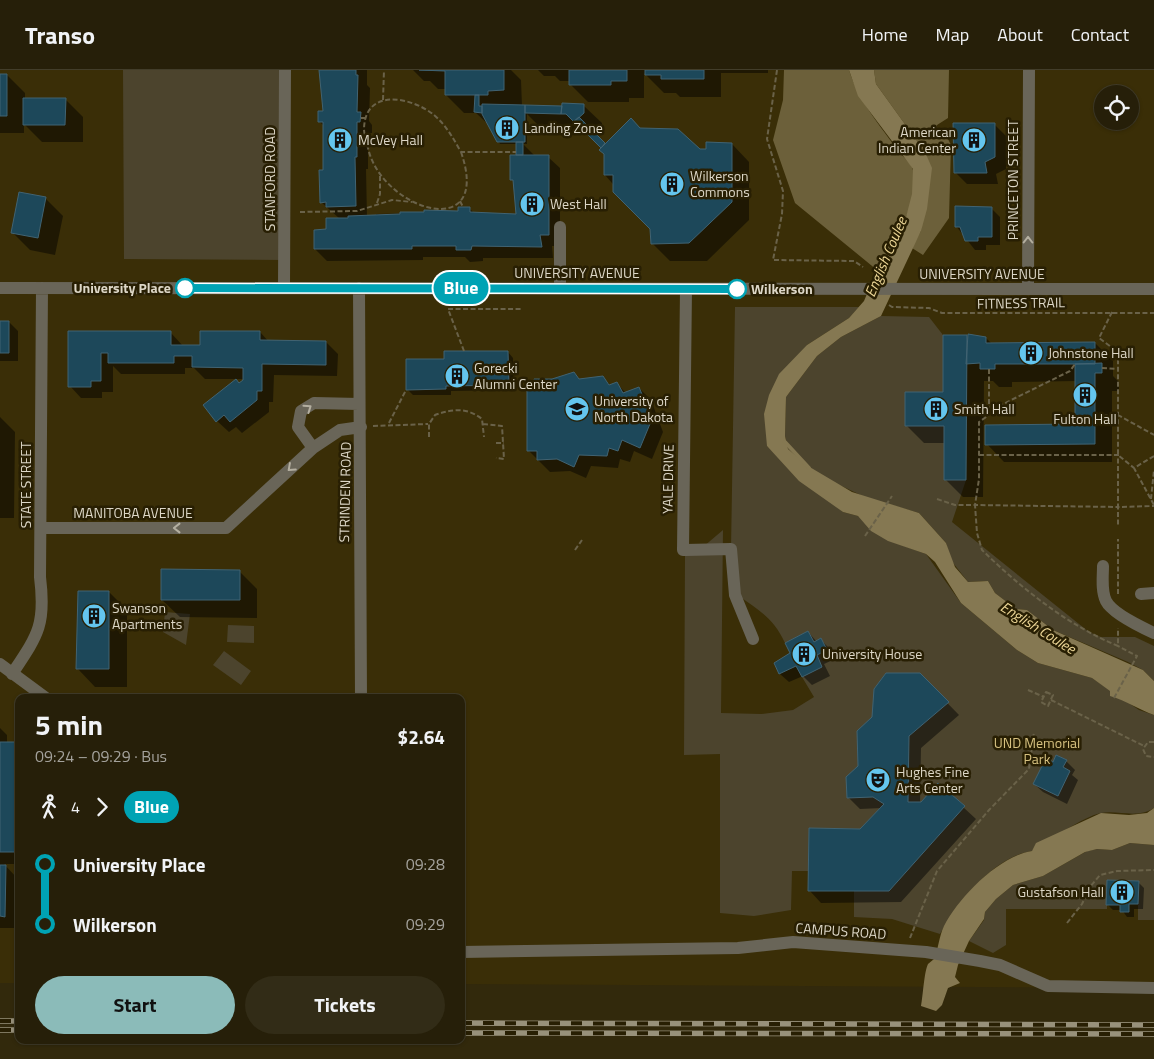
<!DOCTYPE html>
<html lang="en">
<head>
<meta charset="utf-8">
<style>
  body { margin:0; font-family:"Titillium Web",sans-serif; background:#322c17; color:#f1f3f6; height:100vh; display:flex; flex-direction:column; font-size:19px; white-space:nowrap }
  * { box-sizing:border-box; margin:0 }
  p { font-size:16px; color:#a4a29c }
  .icon { flex:none; width:28px; height:28px; fill:none; stroke:currentColor; stroke-width:2; stroke-linecap:round; stroke-linejoin:round }
  .map { position:relative; flex:1; overflow:hidden }
  .details { position:absolute; left:15px; top:624px; width:450px; height:350px; display:flex; flex-direction:column; background:#261f09; border-radius:10px; box-shadow:0 1px 4px #0004,0 0 0 1px #423d2a }
  .details>* { flex:none }
  .badge { padding:0 10px; border-radius:16px; font-size:18px; line-height:32px }
  .fabs { position:absolute; left:1094px; top:15px; display:grid; gap:10px }
  .fabs a { display:grid; place-items:center; width:45px; height:45px; border-radius:50%; background:#261f09; box-shadow:0 1px 4px #0004,0 0 0 1px #423d2a; font-size:25px }
  .map>.badge { position:absolute; translate:-50% -50%; box-shadow:0 0 0 2px #fff }
  .legs { display:flex; align-items:center; gap:8px; height:55px; padding:0 20px; font-size:16px }
  .legs p { margin-inline-start:auto }
  .overview { display:flex; align-items:center; justify-content:space-between; height:85px; padding:0 20px }
  h1 { font-size:28px; font-weight:700; line-height:38px }
  .button { display:flex; gap:10px; margin-top:auto; padding:10px 20px }
  .button a { flex:1; height:58px; border-radius:30px; background:#8bbbb9; color:#111; font-size:20px; font-weight:700; line-height:58px; text-align:center }
  .button a+a { background:#322c17; color:#f1f3f6 }
  ul { padding:0 20px; list-style:none }
  li { display:flex; align-items:center; gap:18px; height:60px; font-size:19px }
  li i { display:grid; place-items:center; width:8px; height:100%; margin:0 6px; background:currentColor }
  li i::after { content:''; width:12px; height:12px; margin:-6px; border:4px solid; border-radius:50%; background:#261f09 }
  li p { margin-inline-start:auto }
  li:first-child i { background:linear-gradient(#0000 50%,currentColor 0) }
  li:last-child i { background:linear-gradient(currentColor 50%,#0000 0) }
  header { display:flex; align-items:center; gap:30px; box-sizing:border-box; height:70px; padding:0 25px; background:#261f09; border-bottom:1px solid #423d2a }
  header strong { font-size:24px }
  nav { display:flex; gap:28px; margin-inline-start:auto; font-size:18px }
  .map>svg:first-child { display:block }
  .built { fill:#3a2e07; fill-rule:evenodd }
  .green { fill:#4c442d }
  .forest { fill:#6c603a }
  .water { fill:#857852 }
  .shadow { fill:#0007 }
  .lines { fill:none; stroke-linecap:round; stroke-linejoin:round }
  .stream { stroke:#857852; stroke-width:4 }
  .building { fill:#1d485a; stroke:#416372 }
  .path { stroke:#6a6249; stroke-width:2; stroke-dasharray:5 2.5; stroke-linecap:butt }
  .minor { stroke:#696558; stroke-width:12 }
  .rail-casing { stroke:#98917b; stroke-width:5.5 }
  .rail { stroke:#281f03; stroke-width:4; stroke-dasharray:11; stroke-linecap:butt }
  .oneway { stroke:#b4afa0 }
  .line-1-casing { stroke:#fff; stroke-width:11 }
  .line-1 { stroke:#00a3b4; stroke-width:8 }
  .stop-1-dot { fill:#fff; stroke:#00a3b4; stroke-width:2.5 }
  .labels { text-anchor:middle; stroke-width:5; stroke-linejoin:round; paint-order:stroke }
  .poi-label { font-size:14px; fill:#ddd7c7; stroke:#281f03; text-anchor:start }
  .street-label { font-size:14px; fill:#ddd7c7; stroke:#281f03 }
  .stop-label { font-size:14px; font-weight:bold; fill:#ddd7c7; stroke:#281f03; text-anchor:end }
  .park-label { font-size:14px; fill:#d6c180; stroke:#281f03 }
  .water-label { font-size:15px; font-style:italic; fill:#ecd696; stroke:#281f03 }
</style>
</head>
<body>
<header>
<strong>Transo</strong>
<nav><a>Home</a><a>Map</a><a>About</a><a>Contact</a></nav>
</header>
<div class="map">
<svg width="1154" height="989" viewBox="0 0 1154 989">
  <rect width="100%" height="100%" fill="#32290c"/>
  <path class="built" d="M0,0h1154v918l-693,-4v-286h-442v285h-19zM1102,24h28v27h-28z"/>
  <path class="green" d="M123,0h162v190l-161,-1z
    M735,237h124l-10,11 -42,27 -40,101 76,66 15,4 46,30 22,8 35,49 56,47 21,13 54,15 47,32 15,5v93c-17,11 -35,2 -53,5 -19,4 -52,28 -69,38 -39,6 -73,51 -92,83l-48,-15 -38,-2v-26h35l76,-85 -27,-23 -17,19h-13l1,-66 39,-34 -28,-29h-34l-12,16 -1,108 11,7 -24,25 -51,-1 -1,43h-16l-1,39 -37,6 -34,-3v-159l-36,1 1,-200 18,-8 20,-17 -2,183 40,1 32,-4 21,-13 -12,-20 20,-10 -5,-12 10,-5 -6,-12 -7,4 -6,-11 -23,12c-11,-24 -25,-32 -46,-47l-8,-47z
    M881,246l48,1 14,18v57h-38v33l39,1v53l22,1 -14,42 137,110 12,5h34l19,9v35l-11,-11 -15,-8 -75,-32 -26,-20 -11,-1 -21,-16 -7,-12 -20,1 -18,-23 -4,-16 -27,-30 -52,-15 -51,-24 -28,-25 -3,-13 1,-39 31,-41 24,-19z
    M165,542l25,2 -4,31 -23,-13z
    M228,555l26,1v17l-27,-1z
    M224,581l27,20 -10,14 -28,-20z
    M1130,773l24,2v75h-16v-39l-31,-1v29h-101v36l-13,8 -24,-12 15,-21 1,-8 11,-13 17,-14 30,-9 44,-25 10,-2 15,1z"/>
  <path class="forest" d="M784,0h65c9,30 32,57 50,82 4,5 13,12 14,18 6,33 -18,74 -36,100l-82,-67 -22,-63 10,-40z
    M874,0h75l-1,48 -11,7 -1,4 11,8 4,8 -2,73 -26,37 -11,-7 9,-17 4,-79 -49,-68z"/>
  <path class="water" d="M849,0h25l2,14 49,68 7,16 -5,41 -6,22 -40,85 -40,21 -24,19 -31,41 -1,39 3,13 20,17 44,26 67,21 27,30 9,24 13,15 20,-1 7,12 21,16 11,1 26,20 90,40 11,11v34c-16,-6 -27,-14 -44,-19v-5l-18,-13 -54,-15 -21,-13 -56,-47 -26,-41 -9,-8 -38,-13 -17,-10 -13,-15 -15,-4 -44,-31 -32,-35 -3,-32 5,-19 10,-21 28,-29 42,-27 15,-17 13,-31 16,-23 12,-26 7,-27 1,-25 -55,-73z
    M1154,738v37l-24,-2 -18,7 -15,-1 -12,3 -42,24 -30,9 -17,14 -11,13 -1,7 -15,22 -11,24 -3,12 5,6 -12,5 -6,17 -6,6 -15,-5c2,-10 3,-34 7,-42 2,-2 4,-3 6,-5 4,-8 5,-23 10,-33 15,-29 55,-70 88,-75l4,-8 65,-30 28,2 18,-2z"/>
  <path class="shadow" d="M320,0h47v15l3,3 -1,33 3,4v8h-4v36h-2l1,48h9v-3l84,-2 10,-3 4,4 43,2 -3,-33 -2,-3 7,-23 -2,-12h-17l-10,-18 -14,-13h-12l-18,-18v-6h-8l-8,-8h-6l-11,-11h98l10,10 1,26h62l18,17v8l-6,5 9,9 36,-15 58,20 33,-6 17,18v58l-42,41h-37l-18,-18v-14l-47,-54v-22l-18,-20 -43,-2 -17,-17v30h-4l13,13h12l12,11v78h-8l1,12h-70v3l-13,1 -5,-5h-42v3l-96,1 -12,-12 25,-30 -19,-17 3,-31v-45l-5,-5 5,-9z
    M538,0h230v3h-47v24h-41l-4,-4h-12l-20,-20v25h-15v4h-41l-18,-18v-3h-10l-5,-5h-11z
    M0,5h7l18,18v6h40l18,18v25h-41l-18,-18v9h-24z
    M994,54l12,12v33l-10,5 2,10h-31l-12,-12z
    M45,128l18,18 -8,39 -25,-5 -17,-17z
    M991,138l9,9v28h-14v5h-11l-19,-24z
    M0,252h9l9,9v30h-18z
    M70,262l101,1 12,13h19l58,-14 9,10h57l12,12 -1,22 -63,-1 -1,27h-4v10l-27,21 -6,-6 -7,5 -12,-11 22,-37 7,-5h-41l-11,-11h-9v6h-64l-8,-8v26h-11v6h-21l-11,-12z
    M975,265l3,3h8l6,6 103,-1 18,18v15l6,6v9h-7v71h-108l-17,-18 89,-18v-45l-64,1v5h-13l-6,-6h-9l-1,116h-20l-18,-18v-36h-21l-18,-18 38,-32v-57z
    M508,282l5,6 1,32 -63,1v4h-38l-6,-6 39,-29z
    M574,304l6,6 22,-3 9,9 6,-2 9,9 13,-5 12,12 12,32 -11,27 -18,-8 -4,11 -10,-3 -2,9 -27,-2 -5,12 -16,-7 -20,1 -21,-21 7,-61 16,-10z
    M0,347l15,15 -1,86h-14z
    M239,501l18,18v29l-77,-1 -18,-17z
    M109,522l18,18v77h-32l-17,-18z
    M808,562l9,10 4,-2 9,9 5,10 -11,5 6,12 -18,9 -9,-9 -14,6 -9,-8 -5,-11 17,-10z
    M919,604l40,41 -38,33 -1,57 18,-21 38,35 -75,83 -80,1 -11,-12 50,-61 22,-22 -22,1 -12,-12 12,-30z
    M0,658l7,7v8h12v121h-15l13,14v50h-17z
    M1066,691l9,9 -3,5 6,5 -11,24 -24,-12 -9,-8 19,-21z
    M1138,812l6,6 -1,21h-9v8h-7l-5,-7h-9l-5,-5z"/>
  <g class="lines">
    <path class="stream" d="M785,372l24,26"/>
  </g>
  <path class="building" d="M319,0h37v5h2l-1,37h4l-1,10h-3v35h-2l1,49 -30,1v-5l-6,1 -1,-33h4v-48h-5v-11h5z
    M419,0h85v20l-16,1v4h-43v-24z
    M569,0h58v11h-16v4h-42z
    M645,0h59v9h-43v-4h-16z
    M0,4h7v42h-7z
    M475,25h4v11h3v7l-8,-1z
    M23,28h43l-1,27h-42z
    M562,33l22,1v9l-10,9 -8,-8h-5z
    M482,34l43,1v37h-28l-15,-28z
    M525,35l37,1 -1,8 -36,-1z
    M579,47l26,26 -4,5 -27,-27z
    M631,48l9,10 38,1 22,20h6v-7l26,1v59l-43,41 -38,1 -1,-15 -37,-37v-17h-9v-21l-5,-4z
    M953,53h42v34l-10,5 2,11h-33z
    M516,72h7v13h-7z
    M510,85h39v80h-9l2,12 -70,-1 -1,4h-15v-4h-44v3h-98v-19l12,-1v-11h22v-2l52,-2v-2h24v-2l34,1v-4h12v5l46,2 -3,-34h-3z
    M19,122l27,5 -8,41 -27,-5z
    M955,136l37,1v30h-14v4h-13l-5,-14h-5z
    M0,251h9v32h-9z
    M68,261h103v14h29v-14h60v9l66,1v24l-64,-1v27h-5v9l-27,22 -6,-7 -8,7 -13,-17 33,-26 3,4 4,-3v-12l-51,-1v-11h-18v7h-66v-10h-7v28h-10v6h-23z
    M968,264l18,3v6l109,-1v22h-100v5h-15v-6l-14,1z
    M943,265h24l-1,145h-22v-54h-39v-34h38z
    M444,281h64l1,34 -63,1v3l-40,1v-31h38z
    M1102,293v10h-7v71l-110,1v-20l90,-1v-60z
    M574,302l5,7 24,-3 6,9 8,-3 6,11 16,-6 13,32 -12,29 -18,-8 -4,11 -9,-3 -2,8 -28,-1 -5,12 -17,-8 -20,1v-9h-10v-63h8l-1,-9h18z
    M161,499l79,1v30h-79z
    M78,521h31v78h-33z
    M808,561l6,11 7,-4 6,12 -10,5 5,12 -20,10 -6,-11 -17,8 -5,-11 16,-10 -5,-10z
    M886,603h34l29,29 -40,34 -1,66h13l17,-19 27,23 -76,85h-81l1,-63 51,1 24,-25 -11,-7 -26,1 -1,-21 12,-11 -1,-35 15,-14 2,-28z
    M0,672h19v110h-19z
    M1056,685l11,5 -4,7 7,4 -12,25 -25,-12 13,-26 7,4z
    M0,795h6l-1,52 -5,-1z
    M1107,810l32,1 -1,23h-9v8h-9v-7h-14z"/>
  <g class="lines">
    <path class="path" d="M777,0l-10,69 16,52 -1,23 -9,46 81,1 9,6
      M383,30l1,-30
      M361,48h6
      M461,82c32,92 -79,59 -93,-4 -1,-6 -4,-13 -4,-19 1,-42 48,-32 70,-14 12,10 19,23 27,37h55
      M460,131l3,6
      M377,133l3,-9v-20
      M300,142l57,-1 35,-11 20,2
      M889,235l3,2 37,1 13,5h212
      M1112,242l-13,26 19,14v103l16,13
      M464,281l-16,-42h73
      M1102,298l15,1
      M989,299v42l81,-40 5,-7
      M989,341v4l-10,7v57l-4,26 143,2v19
      M1095,346l23,-1 36,20
      M389,353l17,-33
      M483,354l19,2 2,33 -8,-1
      M373,356l55,-2
      M429,367v-13l6,-9c17,-6 32,-8 47,4l2,18
      M496,373h8
      M979,385h139v52l36,-1
      M1154,386l-20,12 20,37
      M937,429l18,6h20l2,28 5,17c39,38 85,75 136,96v-18
      M1151,429l3,-29
      M865,466l27,-40
      M575,480l7,-10
      M1118,524v-55
      M1028,620l16,7
      M1046,622l7,3 -5,11 -7,-4z
      M1114,628l23,-42 -19,-10
      M1051,630l93,46
      M1154,672h-6l-5,7 3,7 8,1
      M1067,853l15,-19 8,-17 10,-12 17,-4 37,-1
      M910,868l27,-67 52,-61 40,-41 5,-37"/>
    <path class="minor" d="M560,157v61
      M0,218l1154,1
      M284,218l1,-218
      M359,218l2,410
      M1028,219l1,-219
      M313,378l-15,-21 3,-16 13,-8 45,1
      M41,458h185l87,-80 27,-18 21,-3
      M683,480l3,-261
      M685,480l46,-1 4,46 18,44
      M1103,496c0,10 -2,25 3,35 6,12 35,26 48,32
      M1141,524l13,-1
      M0,594l46,34
      M12,604c26,-39 34,-49 28,-97l2,-289
      M461,882l277,-4 55,-6 133,10 54,9 20,4 48,21 106,2"/>
    <defs>
      <path id="rail" d="M0,951h19
        M461,953l693,2
        M0,960h19
        M461,963l693,1"/>
    </defs>
    <use href="#rail" class="rail-casing"/>
    <use href="#rail" class="rail"/>
  </g>
  <defs><path id="oneway-chevron" d="M-2-3.5L2.5 0L-2 3.5" fill="none" stroke-width="1.6" stroke-linecap="round" stroke-linejoin="round" transform="scale(1.25)"/></defs>
  <g class="oneway">
    <use href="#oneway-chevron" transform="translate(1028 170) rotate(-90)"/>
    <use href="#oneway-chevron" transform="translate(308 338) rotate(-35)"/>
    <use href="#oneway-chevron" transform="translate(291 398) rotate(138)"/>
    <use href="#oneway-chevron" transform="translate(177 458) rotate(180)"/>
  </g>
  <g class="lines">
    <defs>
      <path id="line-1" d="M185,218l552,1"/>
    </defs>
    <use href="#line-1" class="line-1-casing"/>
    <use href="#line-1" class="line-1"/>
  </g>
  <defs>
    <symbol id="building-disc" viewBox="-11 -11 22 22"><circle r="9.5" fill="#64c5ee" stroke="#281f03"/><path d="M-4-6H4V6H1V3H-1V6H-4ZM-2.5-4.3h1.7v1.8h-1.7ZM.8-4.3h1.7v1.8H.8ZM-2.5-1h1.7V.8h-1.7ZM.8-1h1.7V.8H.8Z" fill="#111"/></symbol>
    <symbol id="university-disc" viewBox="-11 -11 22 22"><circle r="9.5" fill="#64c5ee" stroke="#281f03"/><path d="M0-5L7-2L0 1L-7-2ZM-4 1L0 2.5L4 1V4Q0 6-4 4Z" fill="#111"/></symbol>
    <symbol id="theatre-disc" viewBox="-11 -11 22 22"><circle r="9.5" fill="#64c5ee" stroke="#281f03"/><path d="M-5-5.5Q0-4 5-5.5V0Q5 5 0 6Q-5 5-5 0ZM-3.3-2.5H-1v1.5H-3.3ZM1-2.5H3.3v1.5H1ZM-2.8 1Q0 5.5 2.8 1Z" fill="#111"/></symbol>
  </defs>
  <g fill-rule="evenodd">
    <use href="#building-disc" x="493" y="44" width="28" height="28"/>
    <use href="#building-disc" x="326" y="56" width="28" height="28"/>
    <use href="#building-disc" x="960" y="56" width="28" height="28"/>
    <use href="#building-disc" x="658" y="100" width="28" height="28"/>
    <use href="#building-disc" x="518" y="120" width="28" height="28"/>
    <use href="#building-disc" x="1017" y="269" width="28" height="28"/>
    <use href="#building-disc" x="443" y="292" width="28" height="28"/>
    <use href="#building-disc" x="1071" y="311" width="28" height="28"/>
    <use href="#university-disc" x="563" y="325" width="28" height="28"/>
    <use href="#building-disc" x="922" y="325" width="28" height="28"/>
    <use href="#building-disc" x="80" y="532" width="28" height="28"/>
    <use href="#building-disc" x="790" y="570" width="28" height="28"/>
    <use href="#theatre-disc" x="864" y="696" width="28" height="28"/>
    <use href="#building-disc" x="1108" y="808" width="28" height="28"/>
  </g>
  <g class="stop-1-dot">
    <circle cx="185" cy="218" r="9"/>
    <circle cx="737" cy="219" r="9"/>
  </g>
  <g class="labels">
    <g class="poi-label">
      <text x="524" y="63">Landing Zone</text>
      <text x="956" y="67" text-anchor="end">American<tspan x="956" dy="16">Indian Center</tspan></text>
      <text x="358" y="75">McVey Hall</text>
      <text x="690" y="111">Wilkerson<tspan x="690" dy="16">Commons</tspan></text>
      <text x="550" y="139">West Hall</text>
      <text x="1048" y="288">Johnstone Hall</text>
      <text x="474" y="303">Gorecki<tspan x="474" dy="16">Alumni Center</tspan></text>
      <text x="594" y="336">University of<tspan x="594" dy="16">North Dakota</tspan></text>
      <text x="954" y="344">Smith Hall</text>
      <text x="1085" y="354" text-anchor="middle">Fulton Hall</text>
      <text x="112" y="543">Swanson<tspan x="112" dy="16">Apartments</tspan></text>
      <text x="822" y="589">University House</text>
      <text x="896" y="707">Hughes Fine<tspan x="896" dy="16">Arts Center</tspan></text>
      <text x="1104" y="827" text-anchor="end">Gustafson Hall</text>
    </g>
    <g class="street-label">
      <text transform="translate(270 109) rotate(-90)" y="5">STANFORD ROAD</text>
      <text transform="translate(1013 110) rotate(-90)" y="5">PRINCETON STREET</text>
      <text x="577" y="208">UNIVERSITY AVENUE</text>
      <text x="982" y="209">UNIVERSITY AVENUE</text>
      <text transform="translate(1021 233) rotate(-1)" y="5">FITNESS TRAIL</text>
      <text transform="translate(668 409) rotate(-89)" y="5">YALE DRIVE</text>
      <text transform="translate(26 415) rotate(-90)" y="5">STATE STREET</text>
      <text transform="translate(345 422) rotate(-89)" y="5">STRINDEN ROAD</text>
      <text x="133" y="448">MANITOBA AVENUE</text>
      <text transform="translate(841 861) rotate(4)" y="5">CAMPUS ROAD</text>
    </g>
    <g class="stop-label">
      <text x="171" y="223">University Place</text>
      <text x="751" y="224" text-anchor="start">Wilkerson</text>
    </g>
    <g class="park-label">
      <text x="1037" y="678">UND Memorial<tspan x="1037" dy="16">Park</tspan></text>
    </g>
    <g class="water-label">
      <text transform="translate(886 187) rotate(-67)" y="5">English Coulee</text>
      <text transform="translate(1038 558) rotate(32)" y="5">English Coulee</text>
    </g>
  </g>
</svg>
<div class="fabs">
<a><svg class="icon" aria-label="locate" viewBox="0 0 24 24"><circle cx="12" cy="12" r="6"/><path d="M12 2v4M12 18v4M2 12h4M18 12h4"/></svg></a>
</div>
<b class="badge" style="left:461px;top:218px;background:#00a3b4;color:#fff">Blue</b>
<section class="details">
<div class="overview"><div><h1>5 min</h1><p>09:24 – 09:29 · Bus</p></div><b>$2.64</b></div>
<div class="legs"><svg class="icon" aria-label="walk" viewBox="0 0 24 24"><circle cx="13" cy="4" r="2"/><path d="M13 8l-2 6 4 7M11 14l-3 7M7 12l3-4h3l4 4"/></svg>4<svg class="icon" aria-label="forward" viewBox="0 0 24 24"><path d="M9 5l7 7-7 7"/></svg><b class="badge" style="background:#00a3b4;color:#fff">Blue</b></div>
<ul>
<li><i style="color:#00a3b4"></i><b>University Place</b><p>09:28</p></li>
<li><i style="color:#00a3b4"></i><b>Wilkerson</b><p>09:29</p></li>
</ul>
<div class="button"><a>Start</a><a>Tickets</a></div>
</section>
</div>
</body>
</html>
